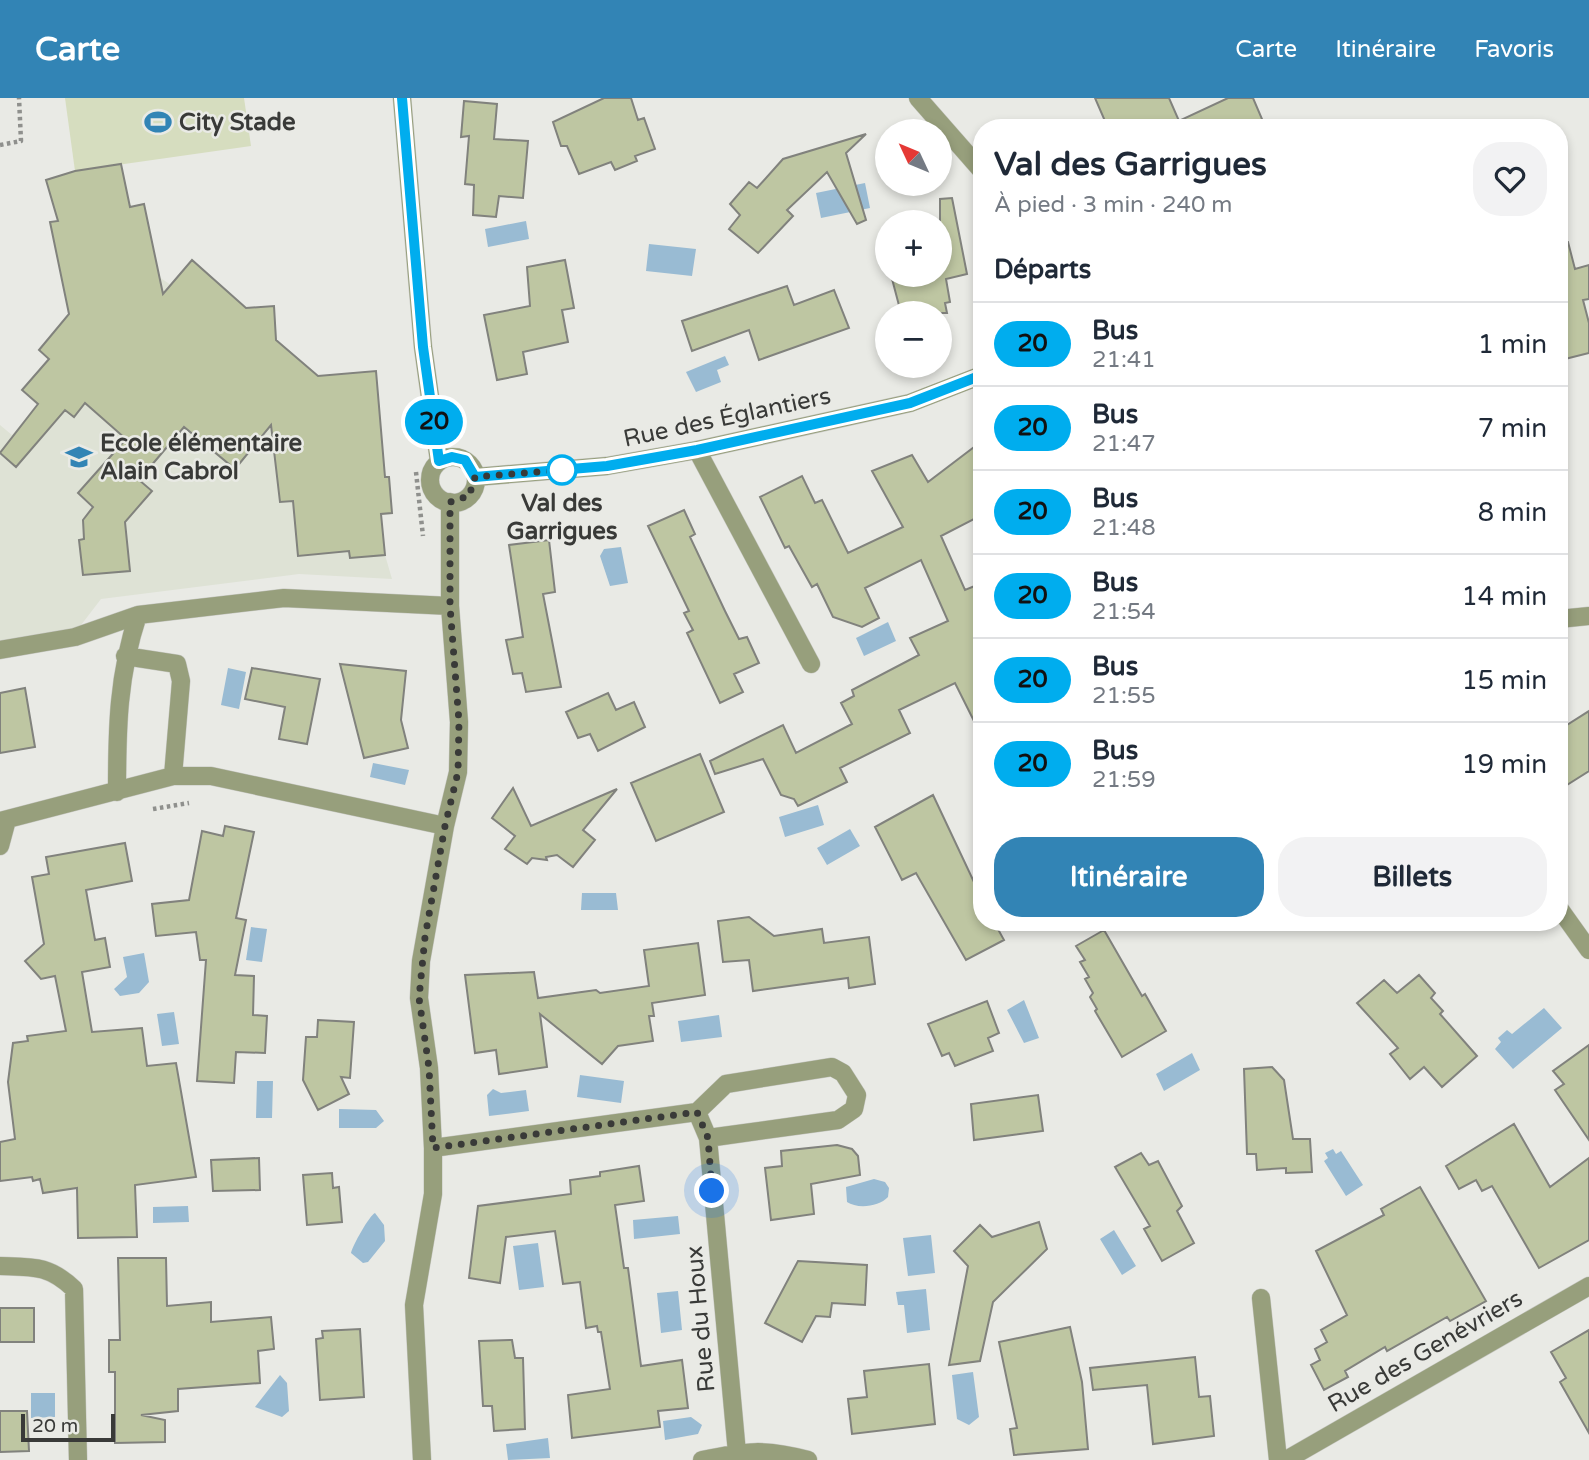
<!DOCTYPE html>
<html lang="fr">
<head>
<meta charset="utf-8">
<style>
  body { margin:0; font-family:"Varela Round",sans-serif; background:#f2f2f3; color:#1f2937; height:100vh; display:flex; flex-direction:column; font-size:26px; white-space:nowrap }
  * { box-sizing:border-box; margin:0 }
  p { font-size:23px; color:#747a83 }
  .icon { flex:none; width:38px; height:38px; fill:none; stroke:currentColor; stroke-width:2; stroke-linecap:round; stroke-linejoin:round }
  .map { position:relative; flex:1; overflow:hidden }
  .panel { position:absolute; left:973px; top:21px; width:595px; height:812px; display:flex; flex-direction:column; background:#fff; border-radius:28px; box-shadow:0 4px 10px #0003 }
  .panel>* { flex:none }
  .badge { padding:0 14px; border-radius:23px; font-size:24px; line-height:46px }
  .needle { width:46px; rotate:314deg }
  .fabs { position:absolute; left:875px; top:21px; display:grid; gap:14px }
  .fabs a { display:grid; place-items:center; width:77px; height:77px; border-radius:50%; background:#fff; box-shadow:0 4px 10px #0003; font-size:35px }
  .scale { position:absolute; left:21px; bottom:18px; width:94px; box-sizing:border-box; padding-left:7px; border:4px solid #393a38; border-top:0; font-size:19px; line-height:24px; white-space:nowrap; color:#393a38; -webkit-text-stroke:5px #e9eae5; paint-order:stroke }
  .you { position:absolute; width:35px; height:35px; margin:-18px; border:5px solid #fff; border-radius:50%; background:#1a73e8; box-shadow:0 0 0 10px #1a73e833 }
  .map>.badge { position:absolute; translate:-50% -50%; box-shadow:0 0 0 4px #fff }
  h2 { padding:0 21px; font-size:26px; line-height:63px }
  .round { display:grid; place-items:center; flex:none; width:74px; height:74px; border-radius:28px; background:#f2f2f3 }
  .headline { display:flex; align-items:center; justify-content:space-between; height:119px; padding:0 21px }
  h1 { font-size:33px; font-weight:800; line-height:52px }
  .action { display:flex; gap:14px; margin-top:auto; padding:14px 21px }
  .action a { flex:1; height:80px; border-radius:28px; background:#3284b5; color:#fff; font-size:28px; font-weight:800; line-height:80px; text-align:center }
  .action a+a { background:#f2f2f3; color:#1f2937 }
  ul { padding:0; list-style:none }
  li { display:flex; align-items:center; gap:21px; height:84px; padding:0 21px; border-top:2px solid #e0e1e3 }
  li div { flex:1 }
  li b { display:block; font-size:26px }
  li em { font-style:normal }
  li .badge { min-width:77px; font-weight:700; text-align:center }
  header { display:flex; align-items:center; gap:42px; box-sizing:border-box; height:98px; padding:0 35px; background:#3284b5; color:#fff }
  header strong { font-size:33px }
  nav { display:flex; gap:38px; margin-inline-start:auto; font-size:24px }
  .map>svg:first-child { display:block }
  .built { fill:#dee2d5 }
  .green { fill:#d6ddbf }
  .water { fill:#99bbd3 }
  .building { fill:#bec6a2; stroke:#81827d; stroke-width:2 }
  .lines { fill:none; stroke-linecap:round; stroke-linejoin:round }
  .minor-casing { stroke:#c6c7c2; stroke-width:19 }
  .path { stroke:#8f908d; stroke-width:4.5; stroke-dasharray:3.5 3.5; stroke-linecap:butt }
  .minor { stroke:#979f7c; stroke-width:18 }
  .line-casing { stroke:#fff; stroke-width:16 }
  .line { stroke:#00adee; stroke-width:10 }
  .walk { stroke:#393a38; stroke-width:7; stroke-dasharray:0 12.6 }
  .stop-dot { fill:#fff; stroke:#00adee; stroke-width:3.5 }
  .labels { text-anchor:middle; stroke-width:5; stroke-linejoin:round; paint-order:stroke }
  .poi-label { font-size:24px; font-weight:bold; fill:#393a38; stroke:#e9eae5; text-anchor:start }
  .street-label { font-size:24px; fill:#393a38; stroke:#e9eae5 }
  .stop-label { font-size:24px; font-weight:bold; fill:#393a38; stroke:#e9eae5 }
</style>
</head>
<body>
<header>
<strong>Carte</strong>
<nav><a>Carte</a><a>Itinéraire</a><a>Favoris</a></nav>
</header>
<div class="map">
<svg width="1589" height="1362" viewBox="0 0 1589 1362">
  <rect width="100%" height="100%" fill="#e9eae5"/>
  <path class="built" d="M192,162l32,29 3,20 47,-3 3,34 51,44 24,-3 -1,-8 25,-2 4,41 -17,2 1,15 17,-2 3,37 -28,2 2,14 31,-3 3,36 -11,1 4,41 7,24 -93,-5 -198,25 -23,30 -78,12v-216l12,10 26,-31 -16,-14 26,-31 -9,-9 28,-33 92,-40 12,8z"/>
  <path class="green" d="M65,0h179l7,48 -176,25z"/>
  <path class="water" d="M865,85l5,25 -49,10 -5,-25z
    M526,123l3,18 -41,8 -3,-18z
    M649,146l47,5 -4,27 -46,-5z
    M725,258l4,9 -12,5 4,12 -25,10 -10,-20z
    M621,449l7,36 -18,3 -10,-30 4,-7z
    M888,524l8,19 -32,15 -8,-18z
    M228,570l18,4 -7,37 -18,-4z
    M373,665l36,7 -4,15 -35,-8z
    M818,707l6,20 -39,12 -6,-20z
    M850,731l10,17 -33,19 -10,-17z
    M582,795h34l2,17h-37z
    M251,829l16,2 -5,33 -16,-2z
    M144,855l5,29 -10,11 -19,3 -6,-7 13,-12 -4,-20z
    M1024,902l15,38 -15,5 -17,-33z
    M1544,910l18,20 -49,41 -18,-20 6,-7 -3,-4 9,-8 5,4z
    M174,914l5,32 -17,2 -5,-32z
    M719,917l3,22 -41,5 -3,-21z
    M1192,955l8,17 -36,21 -8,-17z
    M580,977l44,6 -3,22 -44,-6z
    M257,983h16l-1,37h-16z
    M493,991l8,4 25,-3 3,21 -40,5 -2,-21z
    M339,1011l37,1 8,11 -8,7h-37z
    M1333,1051l3,5 5,-3 22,34 -17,11 -22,-35 4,-3 -3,-5z
    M874,1081l11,3 4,6 -1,9c-9,10 -31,12 -41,5l-1,-15z
    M188,1108l1,16 -36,1v-16z
    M375,1115l9,12 1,16 -17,21 -5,1 -12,-10c2,-8 18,-37 24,-40z
    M678,1118l2,18 -46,5 -1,-19z
    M1114,1132l22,36 -14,9 -22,-36z
    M931,1137l4,38 -27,3 -5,-38z
    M538,1145l6,44 -25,3 -6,-44z
    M926,1191l4,41 -23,3 -3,-28h-6l-2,-13z
    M678,1193l4,39 -21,3 -4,-40z
    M973,1274l6,45 -10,8 -12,-6 -5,-44z
    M280,1277l7,8 2,28 -7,6 -27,-10z
    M31,1295h24v24l-24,1z
    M691,1319l11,8 -4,9 -33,6 -2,-19z
    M548,1340l2,20 -42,2 -2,-16z"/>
  <path class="building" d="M604,0h27l7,22 6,-2 11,31 -20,7 2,5 -22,9 -4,-8 -32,12 -12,-28h-6l-8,-24z
    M1095,0h74l10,23 49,-23h25l9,21 -16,9h-138z
    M464,3l33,3 -3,35 34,2 -5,57 -24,-2 -3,21 -23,-2 1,-30 -9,-1 4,-48 -8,1z
    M866,36l-20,19 20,67 -9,4 -30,-52 -40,38 6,6 -35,37 -29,-24 11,-14 -10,-11 19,-22 8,6 26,-29z
    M121,66l9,43 14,-3 19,90 29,-34 54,48 28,-2 2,34 42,36 58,-5 9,106h4l3,36 -11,1 4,41 -35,3 -1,-7 -51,5 -5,-55 -13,1 -9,-77 -36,44 -51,-42 -45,53 13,11 -27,31 5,49 -47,4 -4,-35 5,-1 -1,-19 10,-13 -15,-14 48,-54 -41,-36 -11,14 -9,-7 -49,57 -16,-14 38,-49 -16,-14 27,-31 -10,-9 30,-36 -19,-92 8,-1 -12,-41 29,-9z
    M952,100l15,76 -21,5 4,23 -5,1 2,10h-46l-10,-38h49v-76z
    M1568,144l7,27 14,-4v34l-6,1 6,23v30l-24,6 -6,-21v-95z
    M565,162l9,48 -12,2 6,32 -45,10 4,22 -30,6 -13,-65 46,-9 -3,-39z
    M787,188l7,19 40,-15 15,38 -90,32 -10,-30 -57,21 -10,-30z
    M982,343v74l-41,21 24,54 17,-7v154l-27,-54 -56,27 11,23 -70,35 7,14 -49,24 -4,-7 -13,-4 -18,-36 -48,15 -5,-13 73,-36 13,28 56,-29 -11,-21 13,-7 -2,-6 67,-35 -9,-17 38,-17 -27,-61 -56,28 14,30 -17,9 -29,-10 -16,-33 -5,3 -23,-41 -4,2 -25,-51 42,-21 13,27 7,-3 26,53 55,-26 -31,-56 40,-16 16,27z
    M684,412l11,24 -5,3 35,74 14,28 8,-2 12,26 -25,11 9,18 -23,11 -33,-70 6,-3 -9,-17 5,-2 -41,-85z
    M549,442l6,52 -12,2 18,93 -35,5 -4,-19 -9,1 -7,-34 17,-3 -14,-92z
    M340,566l66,7 -5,49 7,28 -44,10z
    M252,570l68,11 -13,65 -28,-5 6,-32 -40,-8z
    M25,590l10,59 -35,6v-60z
    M608,595l8,17 18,-8 11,25 -47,24 -8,-17 -12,4 -12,-26z
    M1589,613v60l-30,19v-60z
    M700,656l24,58 -68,29 -25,-58z
    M513,690l18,38 86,-37 -34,41 12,10 -22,27 -16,-12 -11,2 1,3 -15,-2 -5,6 -22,-15 10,-13 -23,-18z
    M933,697l49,104v23h12l10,18 -38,20 -50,-87 -14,7 -27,-53z
    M225,728l29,6 -18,86 10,2 -11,55 19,1 -1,39 14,1 -2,37 -29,-1 -2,31 -37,-2 9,-121h-6l-4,-28 -40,4 -4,-32 37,-4 13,-69 21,5z
    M125,745l7,38 -46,9 9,50 10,-2 5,29 -28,5 10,60 50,-4 5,38 29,-3 20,114 -61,8 2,52 -59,1 -1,-50 -34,5 -3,-14 -7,2 -1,-4 -32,4v-39l15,-3 -7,-57 5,-39 15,-2 -1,-5 39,-5 -11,-55 -14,3 -16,-18 19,-17 -12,-67 17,-3 -3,-17z
    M749,819l25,19 48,-7 2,14 45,-6 6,47 -26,4 -1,-10 -95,13 -4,-31 -26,2 -5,-41z
    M1104,832l38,66 3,-2 21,37 -44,26 -27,-46 2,-2 -7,-12 3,-4 -8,-14 4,-2 -9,-15 5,-2 -9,-14z
    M698,845l7,52 -53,8 2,13h-5l4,25 -35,5 -16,18 -62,-50 7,53 -48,7 -3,-24 -21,3 -10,-78 69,-3 4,26 58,-8 4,3 49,-7 -5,-36z
    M1419,877l16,18 -4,5 12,13 -3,3 37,42 -35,31 -18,-20 -14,12 -20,-25 8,-6 -41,-45 27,-23 13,13z
    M987,903l12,32 -11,5 5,13 -38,15 -6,-13 -7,3 -14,-32z
    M318,922l36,2 -4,56 -9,-1 8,17 -31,16 -15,-30 3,-43h11z
    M1589,947v95l-34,-50 9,-6 -11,-13z
    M1272,969l12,13 9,59h17l2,33 -26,1v-5l-29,2 -1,-16h-9l-3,-85z
    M1038,997l5,36 -69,9 -3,-36z
    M1514,1026l36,63 39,-29v82l-50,28 -47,-82 -10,5 -6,-11 -17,9 -13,-23z
    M837,1047l15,4 6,7 2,19 -49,9 3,30 -43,6 -6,-52 17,-2 -1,-15z
    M1141,1055l8,12 9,-4 24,45 -5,5 17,32 -32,18 -18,-32 6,-3 -35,-59z
    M259,1060l1,32 -47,1 -2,-31z
    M639,1068l5,35 -29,4 9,63h4l13,98 41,-6 6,48 -30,3 2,16 -88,11 -4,-43 42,-6 -9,-57h-3l-1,-6 -11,2 -6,-46 -17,2 -8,-53 -49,6 -6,46 -31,-5 9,-72 93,-12 -1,-14 30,-4v-4z
    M332,1075l1,15 6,-1 3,35 -35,3 -4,-50z
    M1420,1089l66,114 -36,20 -3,-4 -60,34 -2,-4 -40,24 3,6 -24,13 -13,-25 9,-5 -5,-11 12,-7 -6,-12 26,-15 -31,-64 68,-36 -3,-6z
    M1039,1124l8,27 -54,53 -13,59 -31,4 19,-99 -14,-15 26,-26 12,12z
    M118,1160h48l1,48 44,-4v20l60,-5 3,32 -16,2 2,32 -82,6v22l-37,4 24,5v22l-50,1v-71h-6v-32h11z
    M798,1163l69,4 -2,40 -33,-2 -2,14 -14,-1 -14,26 -37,-19z
    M0,1210h34v34h-34z
    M1070,1229l12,55 6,67 -74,6 -4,-26 7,-1 -18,-86z
    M360,1231l4,68 -44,3 -4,-61 7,-1 -1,-7z
    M1589,1232v103l-29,-51 6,-4 -15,-26z
    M512,1242l3,18h8l2,71 -31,2 -2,-25h-9l-4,-65z
    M1195,1259l4,40 11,-1 4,40 -61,8 -6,-59 -54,5 -3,-22z
    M929,1266l6,60 -83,10 -4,-35 19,-2 -3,-26z
    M0,1313h27l2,40 -29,1z"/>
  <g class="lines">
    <defs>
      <path id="minor" d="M402,0l21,249 16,114
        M918,0l64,73
        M697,352l114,214
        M430 382a23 23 0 1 1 46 0a23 23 0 1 1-46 0Z
        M476,379l131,-11 90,-16 213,-47 72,-28
        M1559,521l30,-3
        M0,552l75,-13 63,-22
        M125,558l52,8 4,17 -8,95
        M117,694c0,-64 1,-117 21,-177l146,-17 166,8
        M0,723l173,-45h38l234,50
        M0,748l7,-26
        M1559,810l30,42
        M697,1014l11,26 29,315
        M433,1050l264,-36 29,-28 106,-17 11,6 14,22 -3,14 -16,11 -130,18
        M0,1168c33,1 49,-1 74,23l4,171
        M1261,1200l17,162
        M422,1362l-8,-155 19,-111v-46l-4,-80 -10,-70 2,-37 24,-135 13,-54 1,-50 -9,-116v-104
        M702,1362c43,-9 63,-12 106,0
        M1286,1362l303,-174"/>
    </defs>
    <use href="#minor" class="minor-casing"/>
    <path class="path" d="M0,47l21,-4 -2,-43
      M416,374l7,64
      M153,711l36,-6"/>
    <use href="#minor" class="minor"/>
  </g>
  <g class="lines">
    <defs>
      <path id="line" d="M402,0l21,249 16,114 13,-4 13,3 10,17 132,-11 90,-16 213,-47 72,-28"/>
    </defs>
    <use href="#line" class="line-casing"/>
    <use href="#line" class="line"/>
    <path class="walk" d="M562,372l-87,7 -6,19 -19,6v104l9,116 -1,50 -13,54 -20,111 -6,61 10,70 4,80 264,-36 11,26 4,53"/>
  </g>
  <defs>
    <symbol id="stadium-bare" viewBox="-9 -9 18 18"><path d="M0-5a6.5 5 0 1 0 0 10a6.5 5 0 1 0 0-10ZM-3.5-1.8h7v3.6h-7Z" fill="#3284b5" stroke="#e9eae5" stroke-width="2.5" paint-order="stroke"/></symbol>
    <symbol id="school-bare" viewBox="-9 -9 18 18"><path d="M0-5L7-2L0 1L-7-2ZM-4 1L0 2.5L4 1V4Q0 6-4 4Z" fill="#3284b5" stroke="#e9eae5" stroke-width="2.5" paint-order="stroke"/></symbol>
  </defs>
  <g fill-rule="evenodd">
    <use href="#stadium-bare" x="139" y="5" width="38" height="38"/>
    <use href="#school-bare" x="60" y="340" width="38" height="38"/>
  </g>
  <circle class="stop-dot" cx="562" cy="372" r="14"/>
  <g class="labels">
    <g class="poi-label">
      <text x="179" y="32">City Stade</text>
      <text x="100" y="353">Ecole élémentaire<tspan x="100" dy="28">Alain Cabrol</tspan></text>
    </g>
    <g class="street-label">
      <text transform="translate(727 319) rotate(-12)" y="8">Rue des Églantiers</text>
      <text transform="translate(700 1221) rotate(-95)" y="8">Rue du Houx</text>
      <text transform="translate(1425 1253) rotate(-30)" y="8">Rue des Genévriers</text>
    </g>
    <g class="stop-label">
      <text x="562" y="413">Val des<tspan x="562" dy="28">Garrigues</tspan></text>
    </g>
  </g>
</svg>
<div class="fabs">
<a><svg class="needle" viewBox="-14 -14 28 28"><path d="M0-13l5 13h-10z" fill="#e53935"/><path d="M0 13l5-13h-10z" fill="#747a83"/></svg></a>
<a>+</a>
<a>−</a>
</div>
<div class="scale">20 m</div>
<div class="you" style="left:712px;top:1093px"></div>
<b class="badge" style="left:434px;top:324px;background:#00adee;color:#111">20</b>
<section class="panel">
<div class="headline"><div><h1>Val des Garrigues</h1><p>À pied · 3 min · 240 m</p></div><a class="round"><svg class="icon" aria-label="heart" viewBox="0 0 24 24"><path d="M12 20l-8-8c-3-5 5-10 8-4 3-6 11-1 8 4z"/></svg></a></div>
<h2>Départs</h2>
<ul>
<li><span class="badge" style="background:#00adee;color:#111">20</span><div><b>Bus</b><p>21:41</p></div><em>1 min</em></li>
<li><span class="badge" style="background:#00adee;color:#111">20</span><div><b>Bus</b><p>21:47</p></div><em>7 min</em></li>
<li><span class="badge" style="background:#00adee;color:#111">20</span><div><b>Bus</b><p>21:48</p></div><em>8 min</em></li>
<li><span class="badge" style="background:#00adee;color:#111">20</span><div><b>Bus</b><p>21:54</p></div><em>14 min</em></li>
<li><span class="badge" style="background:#00adee;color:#111">20</span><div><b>Bus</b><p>21:55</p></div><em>15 min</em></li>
<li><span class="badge" style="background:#00adee;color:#111">20</span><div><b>Bus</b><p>21:59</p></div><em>19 min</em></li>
</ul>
<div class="action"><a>Itinéraire</a><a>Billets</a></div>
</section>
</div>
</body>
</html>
